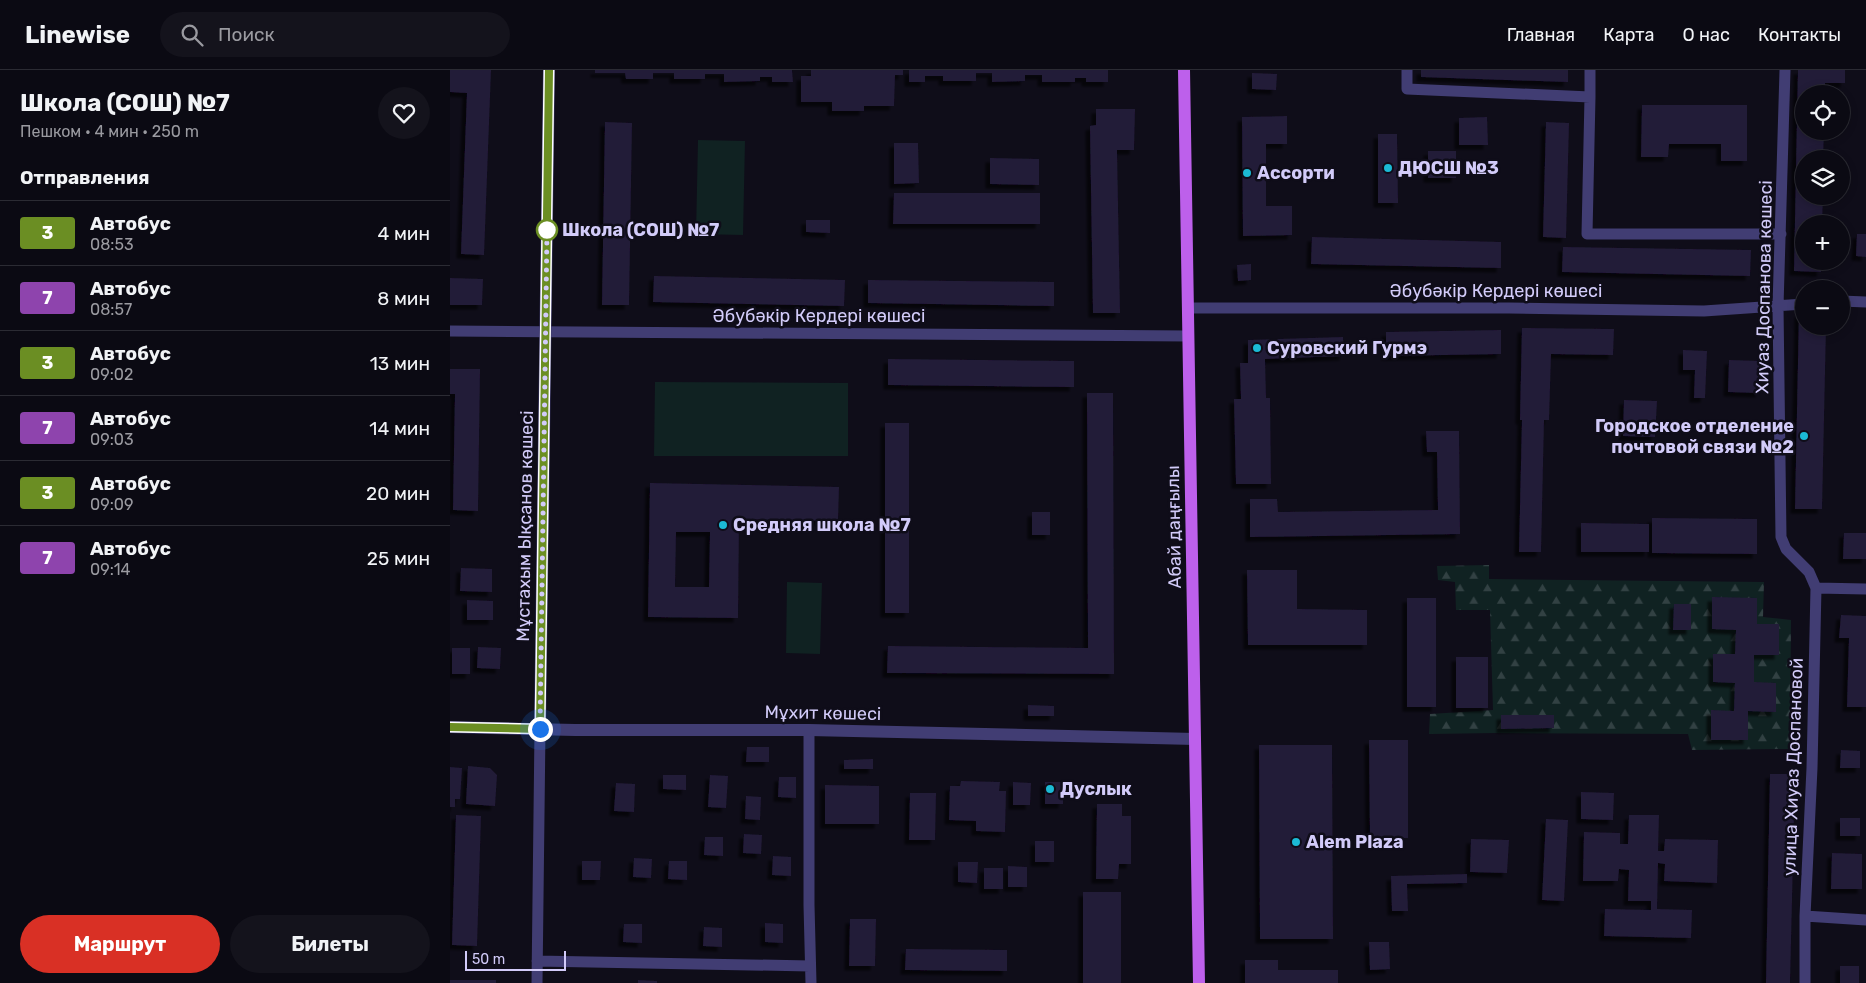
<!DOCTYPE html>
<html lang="ru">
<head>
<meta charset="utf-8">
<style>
  body { margin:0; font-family:Rubik,sans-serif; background:#14131c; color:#f1f3f6; height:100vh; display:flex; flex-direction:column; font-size:19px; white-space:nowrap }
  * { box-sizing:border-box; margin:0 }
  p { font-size:16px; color:#9a9aa0 }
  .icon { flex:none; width:28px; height:28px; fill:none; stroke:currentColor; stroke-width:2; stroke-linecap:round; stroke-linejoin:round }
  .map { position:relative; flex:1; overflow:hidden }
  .panel { display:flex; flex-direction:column; background:#0b0a13; width:450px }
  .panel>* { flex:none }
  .badge { padding:0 10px; border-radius:4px; font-size:18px; line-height:32px }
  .fabs { position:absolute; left:1345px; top:15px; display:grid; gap:10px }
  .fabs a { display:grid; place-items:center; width:55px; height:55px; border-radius:50%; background:#0b0a13; box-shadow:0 2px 8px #0003,0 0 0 1px #2b2b33; font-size:25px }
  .scale { position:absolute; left:15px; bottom:12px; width:101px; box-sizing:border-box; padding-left:5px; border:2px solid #d2cbf9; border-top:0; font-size:14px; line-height:18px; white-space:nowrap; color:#d2cbf9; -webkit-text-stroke:4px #0f0d19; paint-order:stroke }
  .you { position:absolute; width:25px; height:25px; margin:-12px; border:4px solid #fff; border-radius:50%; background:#1a73e8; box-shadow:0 0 0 8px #1a73e833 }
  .map>.badge { position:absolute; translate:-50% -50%; box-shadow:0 0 0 2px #fff }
  h2 { padding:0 20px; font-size:19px; line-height:45px }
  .round { display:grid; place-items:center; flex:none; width:52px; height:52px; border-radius:26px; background:#14131c }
  .head { display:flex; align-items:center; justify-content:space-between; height:85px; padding:0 20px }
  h1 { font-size:24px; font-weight:700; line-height:38px }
  .cta { display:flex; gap:10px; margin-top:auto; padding:10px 20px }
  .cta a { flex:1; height:58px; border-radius:30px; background:#d93025; color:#fff; font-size:20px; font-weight:700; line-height:58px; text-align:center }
  .cta a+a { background:#14131c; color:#f1f3f6 }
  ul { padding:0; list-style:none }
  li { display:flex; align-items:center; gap:15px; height:65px; padding:0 20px; border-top:1px solid #2b2b33 }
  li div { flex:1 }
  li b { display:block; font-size:19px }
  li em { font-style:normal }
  li .badge { min-width:55px; font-weight:700; text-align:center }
  header { display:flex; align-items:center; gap:30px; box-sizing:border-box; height:70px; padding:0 25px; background:#0b0a13; border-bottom:1px solid #2b2b33 }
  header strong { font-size:24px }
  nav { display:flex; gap:28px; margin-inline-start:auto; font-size:18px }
  .search { width:350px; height:45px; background:#14131c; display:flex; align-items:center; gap:12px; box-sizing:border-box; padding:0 18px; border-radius:28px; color:#9a9aa0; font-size:19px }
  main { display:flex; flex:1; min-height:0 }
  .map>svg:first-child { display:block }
  .green { fill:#102222 }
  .forest { fill:url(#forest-firs) }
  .building { fill:#221b38; fill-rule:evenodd; filter:url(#shadow) }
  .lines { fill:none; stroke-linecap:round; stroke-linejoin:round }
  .minor { stroke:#413d73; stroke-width:11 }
  .tertiary { stroke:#413d73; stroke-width:12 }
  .primary { stroke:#bd60eb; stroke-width:12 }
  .line-casing { stroke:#fff; stroke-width:11 }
  .line { stroke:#6b8e23; stroke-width:8 }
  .walk { stroke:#d2cbf9; stroke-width:5; stroke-dasharray:0 9 }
  .poi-dot { fill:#1bbad5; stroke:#0f0d19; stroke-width:2 }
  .stop-dot { fill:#fff; stroke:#6b8e23; stroke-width:2.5 }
  .labels { text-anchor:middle; stroke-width:5; stroke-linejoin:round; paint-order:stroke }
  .poi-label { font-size:18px; font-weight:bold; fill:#d2cbf9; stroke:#0f0d19; text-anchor:start }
  .stop-label { font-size:18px; font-weight:bold; fill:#d2cbf9; stroke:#0f0d19; text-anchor:start }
  .street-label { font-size:18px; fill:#d2cbf9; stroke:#0f0d19 }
</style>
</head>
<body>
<header>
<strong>Linewise</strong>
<div class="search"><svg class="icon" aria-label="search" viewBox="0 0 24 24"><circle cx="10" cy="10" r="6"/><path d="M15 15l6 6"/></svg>Поиск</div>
<nav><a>Главная</a><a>Карта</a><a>О нас</a><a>Контакты</a></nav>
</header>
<main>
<section class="panel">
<div class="head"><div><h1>Школа (СОШ) №7</h1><p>Пешком · 4 мин · 250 m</p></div><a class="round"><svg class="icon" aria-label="heart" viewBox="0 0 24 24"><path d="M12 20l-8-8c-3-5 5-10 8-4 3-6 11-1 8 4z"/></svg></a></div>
<h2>Отправления</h2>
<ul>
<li><span class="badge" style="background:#6b8e23;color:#fff">3</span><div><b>Автобус</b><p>08:53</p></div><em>4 мин</em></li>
<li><span class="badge" style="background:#8e44ad;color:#fff">7</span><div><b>Автобус</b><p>08:57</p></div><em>8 мин</em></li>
<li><span class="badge" style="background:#6b8e23;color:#fff">3</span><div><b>Автобус</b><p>09:02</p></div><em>13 мин</em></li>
<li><span class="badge" style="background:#8e44ad;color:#fff">7</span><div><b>Автобус</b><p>09:03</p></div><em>14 мин</em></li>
<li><span class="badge" style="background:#6b8e23;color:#fff">3</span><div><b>Автобус</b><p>09:09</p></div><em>20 мин</em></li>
<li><span class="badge" style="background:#8e44ad;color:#fff">7</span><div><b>Автобус</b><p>09:14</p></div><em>25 мин</em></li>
</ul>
<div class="cta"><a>Маршрут</a><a>Билеты</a></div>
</section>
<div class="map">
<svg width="1416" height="913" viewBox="0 0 1416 913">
  <defs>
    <pattern id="forest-firs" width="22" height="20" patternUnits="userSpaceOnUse" patternTransform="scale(1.25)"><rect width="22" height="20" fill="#102222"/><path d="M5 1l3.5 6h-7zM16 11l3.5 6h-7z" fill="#324143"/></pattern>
    <filter id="shadow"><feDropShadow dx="-4.5" dy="4.5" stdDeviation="1" flood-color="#0009"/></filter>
  </defs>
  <rect width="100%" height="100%" fill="#0f0d19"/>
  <path class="green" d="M248,70l47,1 -2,94 -47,-1z
    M205,312l193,1v73h-194z
    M337,512l35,1 -2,71 -34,-1z"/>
  <path class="forest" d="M1039,495v14l275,3 -1,35 28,3 -1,129 -98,1 -4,-16 -194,-1 -65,1 1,-20 63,-4 -3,-100h-34l-1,-28 -17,-2 -1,-14z"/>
  <path class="building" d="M0,0h41l-7,185 -23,-1 6,-161 -17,-1z
    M145,0h197l1,12h-21v-5h-12v4l-36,1v-8h-19v5h-31v-6h-21v6h-27l-1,-6h-30z
    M361,0h92v5h-8l-1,31h-30v5h-32v-9h-31v-26h10z
    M459,0h199v12h-22v-4h-11v4h-33v-7h-17v6l-33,1v-9h-16v8h-33v-5h-18v6h-16z
    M971,0h147v12l-147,-5z
    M1348,0h47v13h-20v11h-21v37h20l-1,28h-19v37h19l-1,28h-18v37h18l-1,11 -27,-1z
    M802,3l25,1 -1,16 -24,-1z
    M1192,35h105v56h-26v-17h-52l-1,13h-27z
    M646,39h39l-1,41h-17l3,163h-27l-3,-187 6,-1z
    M837,46v28h-21v62h26v29l-49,1 -1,-119z
    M1037,47l1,28h-29v-27z
    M155,52l27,1 -3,182h-27z
    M1096,52l23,1 -3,115 -23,-1z
    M928,64h19l1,69h-20z
    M444,73h24l1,40 -25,1z
    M978,81h28v27h-28z
    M540,88l49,1v26l-49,-1z
    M444,123h146v31h-147z
    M356,150h24v13l-24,-1z
    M1407,164h9v23l-10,-1z
    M862,167l189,5v26l-190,-4z
    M1113,177l188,3 -1,26 -188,-4z
    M801,194v16l-13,1 -1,-16z
    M204,206l191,4 -1,26 -191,-4z
    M0,208l33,1 -1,26h-32z
    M418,210l186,2v24l-186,-3z
    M1349,243h5v13h22l-4,183h-27z
    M1072,258l92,1 -1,26 -62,-1 -2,66h-5l-3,132h-22l3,-132h-2z
    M1051,260v24l-115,2v-24z
    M893,267l1,19 -79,3 1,39h4l1,86h-35l-2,-85h7l-1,-36h8v-23z
    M1233,280l24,1 -2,47h-11l1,-28h-12z
    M438,289l186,2v26l-186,-2z
    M1279,290l32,1 -1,32 -32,-1z
    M0,299h30l-2,142 -25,-1 2,-116h-5z
    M637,323h26l1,281 -227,-1 1,-27 200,2z
    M1174,330l33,1 -2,36 -32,-1z
    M435,353h24v190h-24z
    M976,361h33l1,103 -210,3v-38h27l1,13 160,-2 -1,-58h-10z
    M200,413l189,4 -1,34 -99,-2 -1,99 -90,-1zM226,462h34l-1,55h-34z
    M582,442h18v23h-18z
    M1202,448l105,1v35l-105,-1z
    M1131,453l68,1v28h-68z
    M1394,463h22v26h-23z
    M11,498l31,1v23l-32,-1z
    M797,500h50v39l70,1v35h-119z
    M1262,527l45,1v26h22v31h-25v27l22,1v29l-28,-1v29h-37v-30l23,1 1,-28 -22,-1v-28h22l1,-24 -24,-1z
    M957,528h29v109h-29z
    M17,530l26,1v19h-26z
    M1224,534h17v26h-18z
    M1391,545l25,1v91h-19l2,-69h-10z
    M28,577l23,1 -1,21 -23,-1z
    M2,578h18v26h-18z
    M1006,587h32v51h-32z
    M578,635l26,1v10h-26z
    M1051,645h53v13l-53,1z
    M919,670h39v98h-38z
    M809,675h73l1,194h-73z
    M297,677h22v15h-23z
    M1391,680l19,1v17h-20z
    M423,689v10h-29v-9z
    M18,696l22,2 7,7 -2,31 -29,-2z
    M0,697l12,1 -2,31h-5v8h-5z
    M1320,704h25l-5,209h-24z
    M213,705h23v15l-23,-1z
    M260,705l18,1 -2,32 -18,-1z
    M329,707h17v21l-18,-1z
    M511,711l39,1 -1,9h7l-1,41 -29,-1v-10l-27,-1 1,-34h10z
    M563,712l18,1 -1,22h-17z
    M595,712h18v22h-18z
    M166,713l19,1 -1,28 -20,-1z
    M375,715l54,1v38h-54z
    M1131,722l33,1 -1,27 -32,-1z
    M460,723h26l-1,47h-26z
    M296,726l15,1 -1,23 -15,-1z
    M647,734h25v12h9v48h-12l-1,15h-22z
    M6,745l25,1 -4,130 -25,-1z
    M1179,745h30l-1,36h6l1,-12 53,1 -1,43 -53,-2 1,-17 -7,-1 -1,46 35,1 -1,28 -87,-2 1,-27 46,1v-9h-23l1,-31 -10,-1 -1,12h-35l1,-49 36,1v11h8z
    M1390,748h20v18h-20z
    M1096,749l22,1 -4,81 -22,-1z
    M294,764l18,1 -1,19 -18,-1z
    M255,767h18v19l-19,-1z
    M1021,769l38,1 -2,33 -37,-1z
    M585,771h19v21h-19z
    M1382,783l30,1v35h-31z
    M323,786l18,1v19l-19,-1z
    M184,788l18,1 -1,19 -18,-1z
    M132,791h19l-1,19h-18z
    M219,791h18v19l-19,-1z
    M508,792h20l-1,21 -19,-1z
    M558,796l19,1v20h-19z
    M534,798h19v21h-19z
    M1017,804v9l-60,1 1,27h-16l-1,-35z
    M633,822h38v91h-38z
    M400,849h26l-1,47h-26z
    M315,853l18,1v19l-18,-1z
    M174,854h18v19l-19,-1z
    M254,857l18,1v19l-19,-1z
    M919,872h20l1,27 -20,1z
    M456,879l101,1v21l-102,-1z
    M795,890h33v10h60v13h-93z
    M1390,896h19v17h-19z
    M0,910h46v3h-46z
    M188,910l19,1v2h-19z"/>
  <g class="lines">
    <path class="minor" d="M957,0v19l183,8 -3,137h194
      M1335,0l-7,236 3,231 5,12 23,23 7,16 -4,180 -7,148v67
      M1140,27v-27
      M1391,231l25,1
      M738,238h321l195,3 100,-7
      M0,261l738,5
      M1366,518l50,1
      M359,660v175l2,78
      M1355,846l61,4
      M87,891l273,5
      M87,913l3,-254"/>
    <path class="tertiary" d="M0,657l125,3h234l386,9
      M90,659l9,-659"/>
    <path class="primary" d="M734,0l15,913"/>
  </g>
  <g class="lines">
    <defs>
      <path id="line" d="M0,657l90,2 9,-659"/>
    </defs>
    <use href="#line" class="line-casing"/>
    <use href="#line" class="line"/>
    <path class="walk" d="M90,659l7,-499"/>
  </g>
  <g class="poi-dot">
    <circle cx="938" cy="98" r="5"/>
    <circle cx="797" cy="103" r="5"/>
    <circle cx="807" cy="278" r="5"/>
    <circle cx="1354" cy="366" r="5"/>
    <circle cx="273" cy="455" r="5"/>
    <circle cx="600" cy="719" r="5"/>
    <circle cx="846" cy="772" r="5"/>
  </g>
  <circle class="stop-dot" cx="97" cy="160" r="10"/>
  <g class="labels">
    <g class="poi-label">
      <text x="948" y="104">ДЮСШ №3</text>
      <text x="807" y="109">Ассорти</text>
      <text x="817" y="284">Суровский Гурмэ</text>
      <text x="1344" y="362" text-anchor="end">Городское отделение<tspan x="1344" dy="21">почтовой связи №2</tspan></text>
      <text x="283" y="461">Средняя школа №7</text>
      <text x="610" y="725">Дуслык</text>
      <text x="856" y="778">Alem Plaza</text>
    </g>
    <g class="stop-label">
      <text x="112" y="166">Школа (СОШ) №7</text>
    </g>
    <g class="street-label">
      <text transform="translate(1314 217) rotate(-89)" y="6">Хиуаз Доспанова көшесі</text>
      <text x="1046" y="227">Әбубәкір Кердері көшесі</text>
      <text x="369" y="252">Әбубәкір Кердері көшесі</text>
      <text transform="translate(75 456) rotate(-89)" y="6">Мұстахым Ықсанов көшесі</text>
      <text transform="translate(724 457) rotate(-91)" y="6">Абай даңғылы</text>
      <text transform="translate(373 643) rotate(1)" y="6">Мұхит көшесі</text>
      <text transform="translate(1343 697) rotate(-88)" y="6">улица Хиуаз Доспановой</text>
    </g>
  </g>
</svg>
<div class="fabs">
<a><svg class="icon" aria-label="locate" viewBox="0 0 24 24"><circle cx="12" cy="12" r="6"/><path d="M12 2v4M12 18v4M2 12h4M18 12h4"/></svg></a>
<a><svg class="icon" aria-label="layers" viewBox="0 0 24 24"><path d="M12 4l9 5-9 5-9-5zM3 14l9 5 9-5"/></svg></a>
<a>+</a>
<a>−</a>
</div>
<div class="scale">50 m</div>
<div class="you" style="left:90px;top:659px"></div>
</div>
</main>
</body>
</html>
